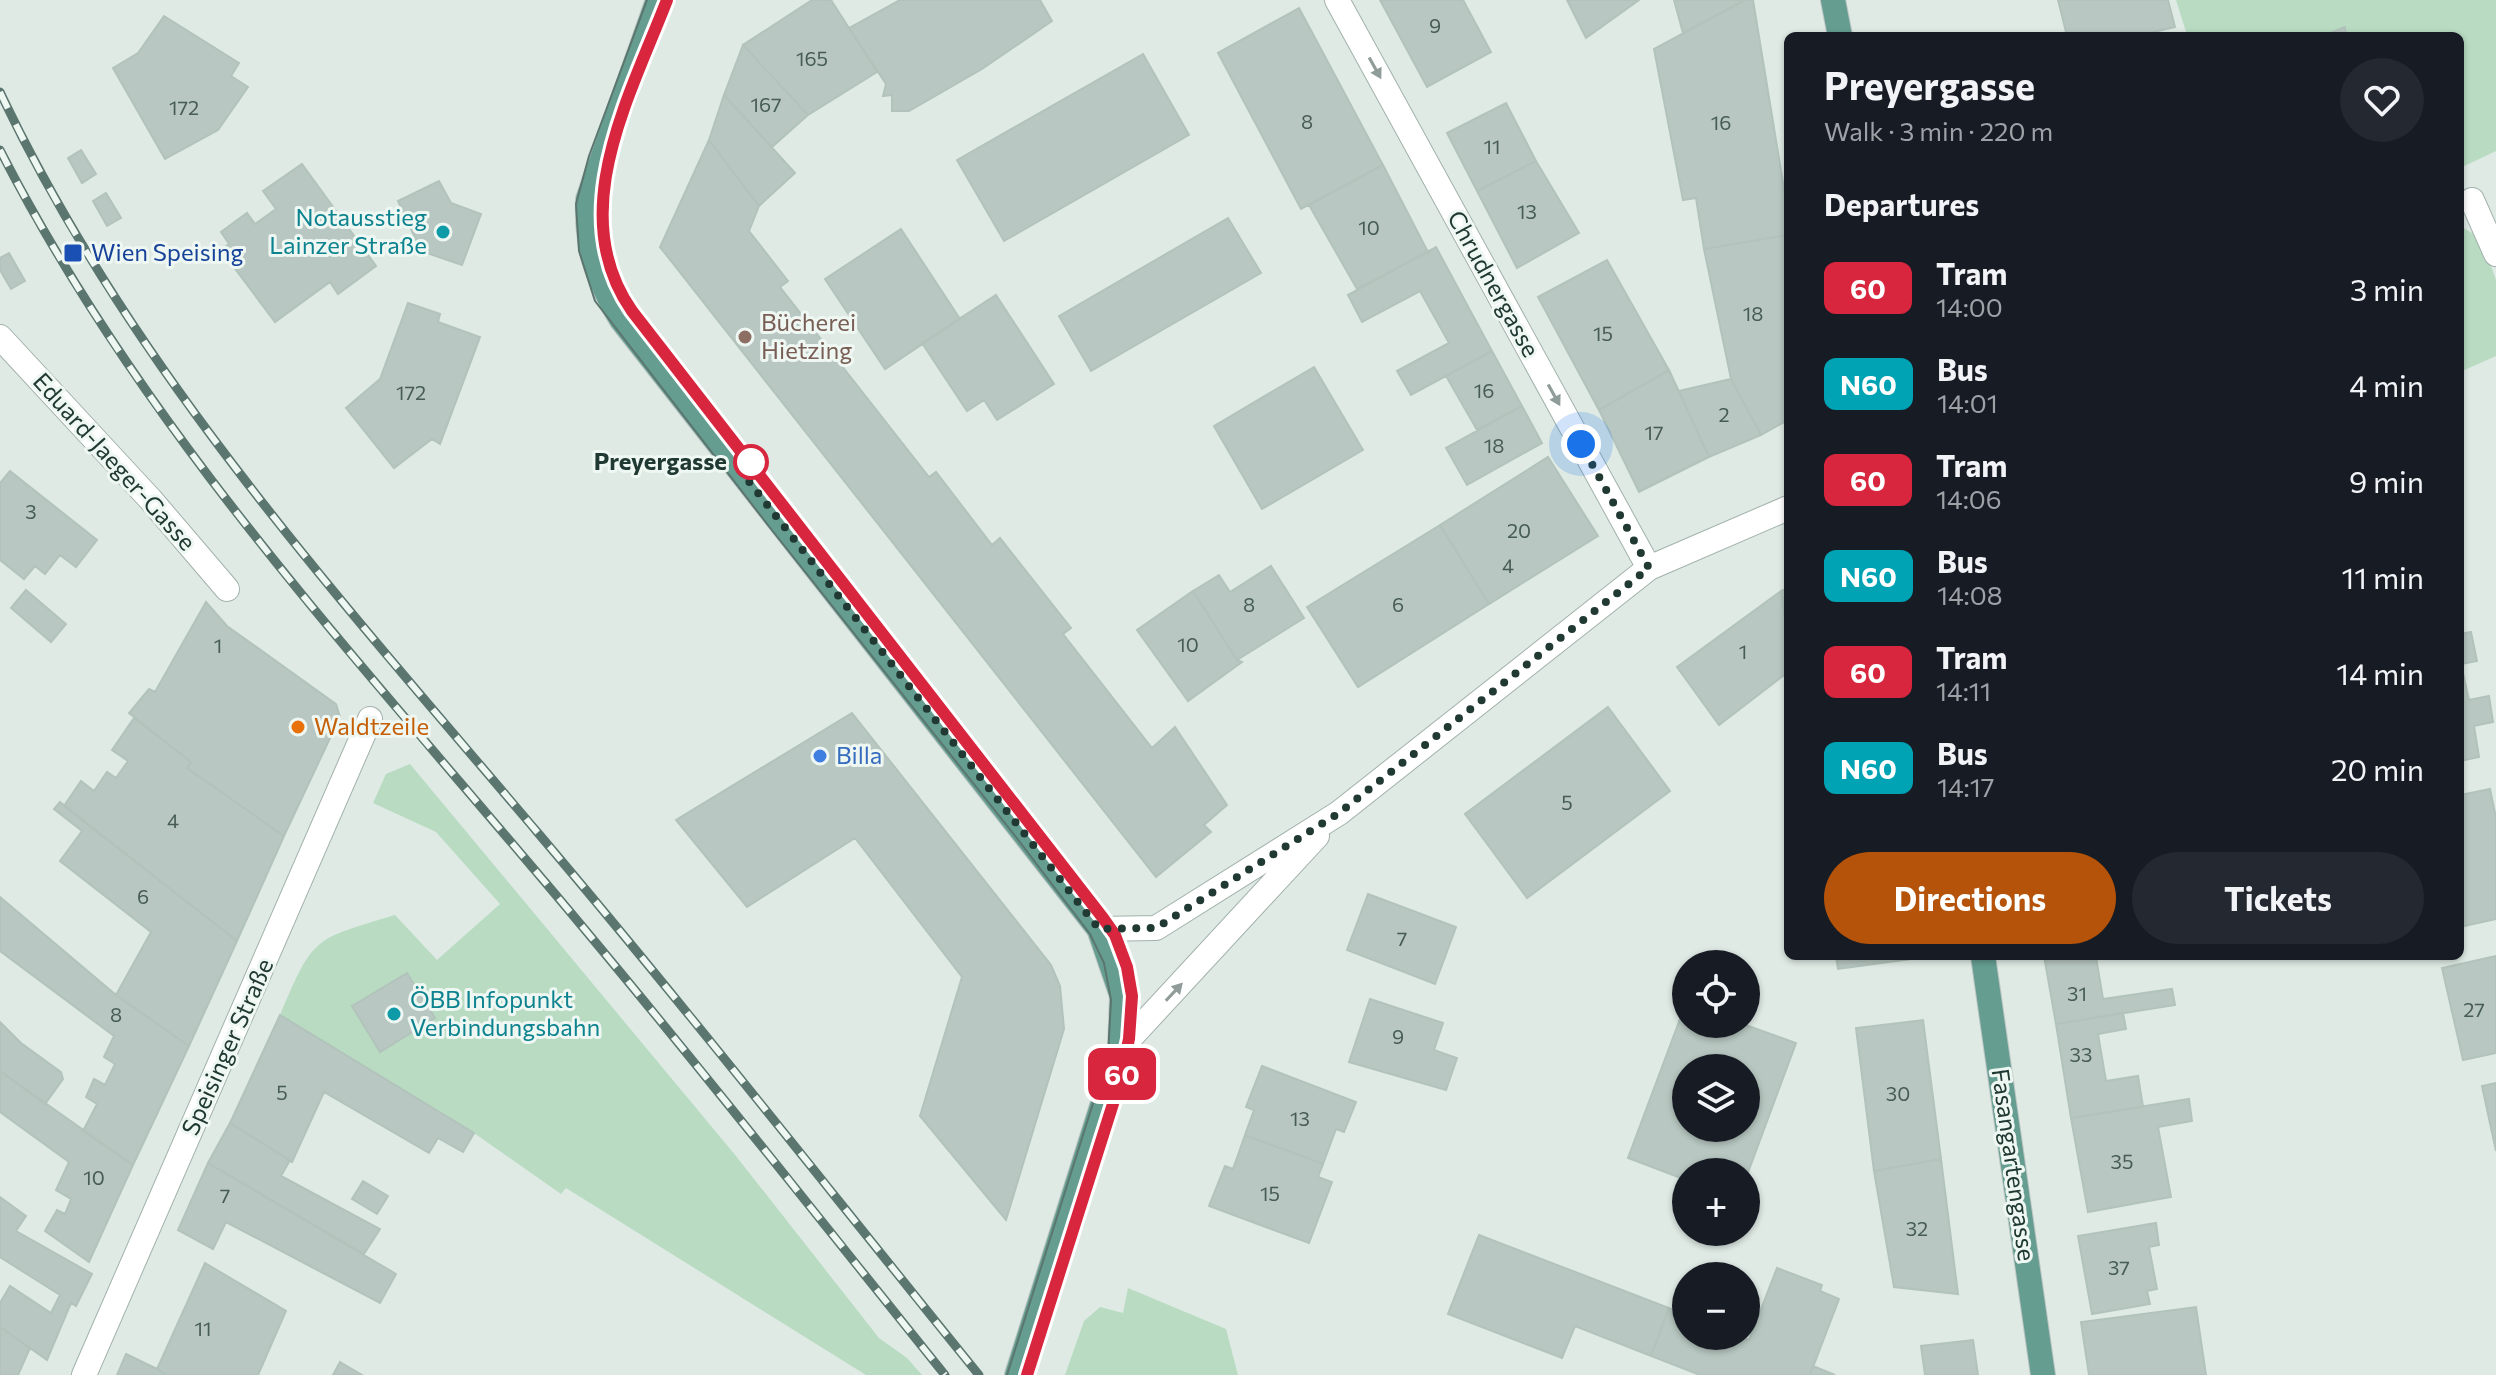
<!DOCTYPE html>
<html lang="en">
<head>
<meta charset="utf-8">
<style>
  body { margin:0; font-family:Commissioner,sans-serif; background:#242831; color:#f1f3f6; height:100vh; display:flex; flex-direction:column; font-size:30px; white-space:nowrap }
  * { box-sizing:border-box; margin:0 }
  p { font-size:26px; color:#9ea1a6 }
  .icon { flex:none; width:44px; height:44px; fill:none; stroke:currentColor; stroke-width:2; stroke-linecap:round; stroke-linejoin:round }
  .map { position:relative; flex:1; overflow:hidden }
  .side { position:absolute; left:1784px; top:32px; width:680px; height:928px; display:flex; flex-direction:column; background:#171b24; border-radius:12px; box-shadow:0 2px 6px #0004 }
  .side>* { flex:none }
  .badge { padding:0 16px; border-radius:12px; font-size:28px; line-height:52px }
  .tools { position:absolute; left:1672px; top:950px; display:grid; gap:16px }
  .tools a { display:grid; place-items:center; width:88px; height:88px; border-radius:50%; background:#171b24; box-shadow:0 2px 6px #0004; font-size:40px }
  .you { position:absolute; width:40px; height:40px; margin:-20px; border:6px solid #fff; border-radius:50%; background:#1a73e8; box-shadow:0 0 0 12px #1a73e833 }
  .map>.badge { position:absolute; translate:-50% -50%; box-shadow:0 0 0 4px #fff }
  h2 { padding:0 40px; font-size:30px; line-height:72px }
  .round { display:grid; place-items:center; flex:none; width:84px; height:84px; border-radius:42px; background:#242831 }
  .summary { display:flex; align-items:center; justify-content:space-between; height:136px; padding:0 40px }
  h1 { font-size:38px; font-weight:700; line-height:60px }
  .cta { display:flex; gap:16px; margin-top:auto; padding:16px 40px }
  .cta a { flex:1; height:92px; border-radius:48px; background:#b45309; color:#fff; font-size:32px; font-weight:700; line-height:92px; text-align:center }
  .cta a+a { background:#242831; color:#f1f3f6 }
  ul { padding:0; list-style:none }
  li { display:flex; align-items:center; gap:24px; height:96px; padding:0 40px }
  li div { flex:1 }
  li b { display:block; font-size:30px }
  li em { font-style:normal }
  li .badge { min-width:88px; font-weight:700; text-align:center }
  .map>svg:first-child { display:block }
  .green { fill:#b8dbc2 }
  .building { fill:#b8c7c1; stroke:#b2c3bc; stroke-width:2; fill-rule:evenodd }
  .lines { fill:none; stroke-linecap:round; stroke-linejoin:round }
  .minor-casing { stroke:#a2b1ac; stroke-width:26 }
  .major-casing { stroke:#bcc4c2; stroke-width:26 }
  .minor { stroke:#fff; stroke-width:24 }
  .major { stroke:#659e91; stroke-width:24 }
  .tram { stroke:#5b756f; stroke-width:2 }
  .rail-casing { stroke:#5b756f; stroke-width:9 }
  .rail { stroke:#eff7f3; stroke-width:6; stroke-dasharray:18; stroke-linecap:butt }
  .oneway { fill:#909c99 }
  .line-casing { stroke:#fff; stroke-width:18 }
  .line { stroke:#d7263d; stroke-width:12 }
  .walk { stroke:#213933; stroke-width:8; stroke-dasharray:0 14.4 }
  .culture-dot { fill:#0f9aa8; stroke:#eff7f3; stroke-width:3 }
  .transit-dot { fill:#1a4fb4; stroke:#eff7f3; stroke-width:3 }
  .education-dot { fill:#8d6e63; stroke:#eff7f3; stroke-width:3 }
  .stop-dot { fill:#fff; stroke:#d7263d; stroke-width:4 }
  .food-dot { fill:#e8710a; stroke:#eff7f3; stroke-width:3 }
  .shop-dot { fill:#3f7fe0; stroke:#eff7f3; stroke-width:3 }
  .labels { text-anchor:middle; stroke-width:6; stroke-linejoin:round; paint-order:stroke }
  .number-label { font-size:20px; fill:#475c56 }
  .culture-label { font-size:24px; fill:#0d838f; stroke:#eff7f3; text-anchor:end }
  .transit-label { font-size:24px; fill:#164399; stroke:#eff7f3; text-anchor:start }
  .street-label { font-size:24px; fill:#213933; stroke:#eff7f3 }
  .education-label { font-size:24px; fill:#785e54; stroke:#eff7f3; text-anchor:start }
  .stop-label { font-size:24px; font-weight:bold; fill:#213933; stroke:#eff7f3; text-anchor:end }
  .food-label { font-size:24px; fill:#c56008; stroke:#eff7f3; text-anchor:start }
  .shop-label { font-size:24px; fill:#366cbe; stroke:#eff7f3; text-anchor:start }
</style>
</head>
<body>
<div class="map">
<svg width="2496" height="1375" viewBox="0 0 2496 1375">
  <rect width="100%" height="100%" fill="#dfeae5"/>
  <path class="green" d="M2176,0h320v151l-36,17v-132h-276l3,-1z
    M2460,226l21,12 15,42v76l-36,16z
    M410,764l326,392 143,182 28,20 15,17h-56l-300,-187 -5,6 -87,-61 -194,-118c34,-80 33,-75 115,-100l42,45 63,-56 -64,-72 -63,-29 13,-29z
    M1128,1288l98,41 12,46h-173l19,-54 16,-14 23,6z"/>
  <path class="building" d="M812,0h19l46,72 -69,43 -65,-70z
    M900,0h140l12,21 -70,48 -73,42h-17v-16l-9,1 3,-12 -37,-56z
    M1380,0h83l28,52 -64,35z
    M1567,0h72l-53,38z
    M1674,0h71l-62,33z
    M1745,0h8l35,213v22l-84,14 -8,-51 -13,2 -29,-151z
    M2058,0h110l7,27 -38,9h-70z
    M1299,8l84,157 -82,44 -83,-156z
    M164,16l75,47 -8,13 17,11 -30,43 -53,29 -52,-91 25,-15z
    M2345,27l1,9h-23z
    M743,45l65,70 -36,32 -48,-52z
    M1143,54l46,81 -185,106 -47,-81z
    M724,95l71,78 -36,33 -50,-66z
    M1506,103l30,58 -59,30 -30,-58z
    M709,140l50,66 -10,25 39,50 -8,6 149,190 7,-5 56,73 8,-7 71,90 -8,6 89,114 23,-21 52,78 -23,20 7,7 -55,45 -496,-630z
    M81,150l15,24 -14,9 -14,-25z
    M1536,161l43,72 -62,35 -40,-77z
    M302,164l74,102 -38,28 -8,-12 -55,40 -54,-72 8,-6 -8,-12 26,-19 8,11 21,-15 -13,-18z
    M1383,165l45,87 -71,37 -48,-84z
    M439,181l12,22 30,11 -19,51 -41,-14 -23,-50z
    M106,193l15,25 -14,8 -14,-25z
    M1228,218l33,55 -170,98 -32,-55z
    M901,229l59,90 -75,50 -60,-90z
    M1788,235v185l-27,15 -30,-56 -27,-130z
    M1436,247l56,104 -81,44 -14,-24 52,-28 -29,-52 -58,31 -14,-27z
    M9,253l16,28 -14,8 -11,-19v-12z
    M1607,260l62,110 -70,40 -61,-113z
    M996,295l58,89 -57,36 -13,-20 -17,11 -45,-68z
    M408,303l32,11 -2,8 42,15 -40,107 -8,-5 -38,29 -48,-60 34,-29z
    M1492,351l30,55 -45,24 -31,-54z
    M1314,367l49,83 -101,59 -48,-83z
    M1669,370l40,87 -70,35 -40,-82z
    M1731,379l30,56 -52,22 -30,-66z
    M1522,406l20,37 -75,42 -21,-37z
    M1548,457l50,79 -109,68 -49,-79z
    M10,471l87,69 -21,27 -16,-12 -15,19 -10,-8 -11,13 -24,-19v-77z
    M1440,525l49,79 -131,83 -51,-80z
    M1271,566l33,52 -67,42 -44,-69 26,-16 11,17z
    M1788,588v48l-7,-45z
    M26,590l40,34 -15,18 -40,-34z
    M1193,591l44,69 5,2 -54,39 -51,-71z
    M1781,591l7,45v36l-69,53 -42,-58z
    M206,602l21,24 109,78 4,13 -56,119 -97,-68 4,-6 -62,-49 20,-24 6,3z
    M2471,632l6,29 -16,3 8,36 20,-4 4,26 -19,4 5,31 -19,4v-127z
    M1608,707l62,84 -143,107 -62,-84z
    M852,713l199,252 9,21 4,43 -58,191 -86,-104 42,-139 -107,-139 -108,69 -71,-87z
    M134,718l57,44 -4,6 97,68 -47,105 -173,-135 17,-25 13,10 13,-19 9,6 12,-17 -16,-11z
    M2490,789l6,29v101l-36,8v-132z
    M60,802l177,139 -48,105 -73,-51 35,-63 -91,-71 22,-30 -28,-22z
    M1368,894l88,33 -21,57 -88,-34z
    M0,897l116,98 73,51 -56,119 -50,-34 14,-27 -11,-7 8,-18 11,6 10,-21 -11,-7 10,-21 -114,-85z
    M1836,956h75l1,3 -74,10z
    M2044,956h57l-5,1 7,42 69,-10 3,16 -119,19z
    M2496,956v97l-33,7 -21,-92z
    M407,973l28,45 -55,34 -28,-46z
    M1370,999l73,24 -9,27 23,8 -11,32 -97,-28z
    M1686,1003v21h57l53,19 -50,135v-6h-60v8l-58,-22zM1686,1068h60v60h-60z
    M2123,1013l3,16 -28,5 8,47 32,-5 5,31 -72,11 -15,-94z
    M280,1015l194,118 -11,19 -25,-14 -9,15 -105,-61 -32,70 -62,-39z
    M1923,1020l18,139 -67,12 -18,-143z
    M0,1022l21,21 40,29 2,7 -18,25 -45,-33z
    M1262,1066l94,36 -12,30 -8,-3 -13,35 -78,-29 9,-25 -8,-3z
    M0,1071l133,94 -44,97 -44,-31 12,-21 8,4 6,-15 -15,-9 13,-28 -69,-50z
    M2496,1083v68l-14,-65z
    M2189,1099l3,22 -34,6 13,70 -83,15 -17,-94z
    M230,1123l60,37 -9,16 99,53 -16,25 -156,-91z
    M1245,1135l78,29 -5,13 14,5 -23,61 -100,-37 16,-40 8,3z
    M1941,1159l17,135 -64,-7 -20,-116z
    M208,1163l188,111 -16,29 -154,-81 -13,27 -35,-19z
    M363,1181l25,15 -11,18 -25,-15z
    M0,1197l26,19 -10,15 76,43 -16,32 -5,-3 -24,57 -47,-33v-24l10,-17 41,27 9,-18 -60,-38z
    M2156,1223l3,22 -10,2 8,42 -10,2 3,13 -58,10 -14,-78z
    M1479,1235l190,73 -18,48 -76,-30 -13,32 -114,-44z
    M205,1263l81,48 -28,64h-91l-10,-6z
    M1777,1268l45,17 -2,6 19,8 -29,76h-110l-49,-19 18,-48 17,7v21h53l10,4z
    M2196,1307l10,68h-117l-8,-53z
    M0,1327l30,21 -12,27h-18z
    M1973,1340l5,35h-53l-4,-29z
    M126,1354l31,15 10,6h-50z
    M340,1362l22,13h-29z
    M1813,1366l22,9h-25z"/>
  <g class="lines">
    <defs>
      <path id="minor" d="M1337,0l312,568
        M2472,200l24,54
        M0,337l151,163 76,89
        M1099,929l57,-1 183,-115 310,-245 139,-60
        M1120,1049l197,-213
        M84,1375l286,-656"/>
      <path id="major" d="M658,0l-70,199c-2,49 9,79 33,120l478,610 23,67 -2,53 -103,326
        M1833,0l7,36
        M1983,956l60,419"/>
    </defs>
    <use href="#minor" class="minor-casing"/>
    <use href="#major" class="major-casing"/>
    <use href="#minor" class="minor"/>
    <use href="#major" class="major"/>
    <path class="tram" d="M647,0l-58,156 -13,48 3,47 16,50 176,228 245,308 74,97 14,29 7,37 -3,56 -101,319
      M667,0c-37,96 -103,214 -35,311l471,607 12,17 12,32 5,29 -4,52 -10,40 -91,287"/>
    <defs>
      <path id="rail" d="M0,92c131,278 342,509 538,741 151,178 294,361 441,542
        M0,150c134,263 333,482 522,705 145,170 283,346 423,520"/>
    </defs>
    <use href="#rail" class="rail-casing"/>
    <use href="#rail" class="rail"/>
  </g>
  <defs><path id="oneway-solid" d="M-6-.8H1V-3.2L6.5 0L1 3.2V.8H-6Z" transform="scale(2)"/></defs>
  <g class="oneway">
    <use href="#oneway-solid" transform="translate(1375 68) rotate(61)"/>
    <use href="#oneway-solid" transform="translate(1554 395) rotate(61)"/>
    <use href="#oneway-solid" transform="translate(1174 992) rotate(-47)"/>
  </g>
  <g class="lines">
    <defs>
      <path id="line" d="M667,0c-37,96 -103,214 -35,311l471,607 12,17 12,32 5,29 -3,43 -11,49 -91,287"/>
    </defs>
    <use href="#line" class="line-casing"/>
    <use href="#line" class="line"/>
    <path class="walk" d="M751,462l-11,8 359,459 57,-1 183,-115 310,-245 -68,-124"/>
  </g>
  <g class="culture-dot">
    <circle cx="443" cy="232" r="8"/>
    <circle cx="394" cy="1014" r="8"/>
  </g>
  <rect class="transit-dot" x="63" y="243" width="20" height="20" rx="4"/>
  <circle class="education-dot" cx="745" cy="337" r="8"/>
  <circle class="stop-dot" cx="751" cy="462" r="16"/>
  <circle class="food-dot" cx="298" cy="727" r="8"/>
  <circle class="shop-dot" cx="820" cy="756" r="8"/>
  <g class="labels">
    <g class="number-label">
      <text x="1435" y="33">9</text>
      <text x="812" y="66">165</text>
      <text x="766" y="112">167</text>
      <text x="184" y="115">172</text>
      <text x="1307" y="129">8</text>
      <text x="1721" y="130">16</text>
      <text x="1492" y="154">11</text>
      <text x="1527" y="219">13</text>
      <text x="1369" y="235">10</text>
      <text x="1753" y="321">18</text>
      <text x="1603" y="341">15</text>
      <text x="1484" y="398">16</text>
      <text x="411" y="400">172</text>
      <text x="1724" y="422">2</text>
      <text x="1654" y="440">17</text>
      <text x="1494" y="453">18</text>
      <text x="31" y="519">3</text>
      <text x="1519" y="538">20</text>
      <text x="1508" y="573">4</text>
      <text x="1249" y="612">8</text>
      <text x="1398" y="612">6</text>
      <text x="1188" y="652">10</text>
      <text x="218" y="653">1</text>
      <text x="1743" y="659">1</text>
      <text x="1567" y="810">5</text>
      <text x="173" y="828">4</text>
      <text x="143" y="904">6</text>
      <text x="1402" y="946">7</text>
      <text x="2077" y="1001">31</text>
      <text x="2474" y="1017">27</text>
      <text x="116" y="1022">8</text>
      <text x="1398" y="1044">9</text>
      <text x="2081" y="1062">33</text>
      <text x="282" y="1100">5</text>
      <text x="1898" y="1101">30</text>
      <text x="1300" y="1126">13</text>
      <text x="2122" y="1169">35</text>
      <text x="94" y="1185">10</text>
      <text x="1270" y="1201">15</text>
      <text x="225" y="1203">7</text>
      <text x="1917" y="1236">32</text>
      <text x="2119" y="1275">37</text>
      <text x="203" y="1336">11</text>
    </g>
    <g class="culture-label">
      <text x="427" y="226">Notausstieg<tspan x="427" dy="28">Lainzer Straße</tspan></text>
      <text x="410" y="1008" text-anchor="start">ÖBB Infopunkt<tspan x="410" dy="28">Verbindungsbahn</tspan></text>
    </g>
    <g class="transit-label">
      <text x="91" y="261">Wien Speising</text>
    </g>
    <g class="street-label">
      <text transform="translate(1493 284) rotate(61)" y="8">Chrudnergasse</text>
      <text transform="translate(114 462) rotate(48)" y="8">Eduard-Jaeger-Gasse</text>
      <text transform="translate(228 1047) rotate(-66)" y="8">Speisinger Straße</text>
      <text transform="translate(2013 1165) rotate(82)" y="8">Fasangartengasse</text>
    </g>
    <g class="education-label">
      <text x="761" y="331">Bücherei<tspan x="761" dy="28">Hietzing</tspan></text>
    </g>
    <g class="stop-label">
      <text x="727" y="470">Preyergasse</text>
    </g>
    <g class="food-label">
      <text x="314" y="735">Waldtzeile</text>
    </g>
    <g class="shop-label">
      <text x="836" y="764">Billa</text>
    </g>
  </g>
</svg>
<div class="tools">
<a><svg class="icon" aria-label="locate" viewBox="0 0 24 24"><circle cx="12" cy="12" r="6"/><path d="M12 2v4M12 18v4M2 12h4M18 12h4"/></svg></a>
<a><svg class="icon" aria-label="layers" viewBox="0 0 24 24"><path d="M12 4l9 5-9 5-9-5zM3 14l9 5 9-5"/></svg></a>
<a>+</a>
<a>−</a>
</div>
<div class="you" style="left:1581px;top:444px"></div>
<b class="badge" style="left:1122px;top:1074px;background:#d7263d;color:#fff">60</b>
<section class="side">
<div class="summary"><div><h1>Preyergasse</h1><p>Walk · 3 min · 220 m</p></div><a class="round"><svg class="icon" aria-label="heart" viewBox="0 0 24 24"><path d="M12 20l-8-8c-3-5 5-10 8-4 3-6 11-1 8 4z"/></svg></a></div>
<h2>Departures</h2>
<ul>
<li><span class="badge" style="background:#d7263d;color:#fff">60</span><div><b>Tram</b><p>14:00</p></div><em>3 min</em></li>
<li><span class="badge" style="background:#00a3b4;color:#fff">N60</span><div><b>Bus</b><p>14:01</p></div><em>4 min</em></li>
<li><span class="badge" style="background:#d7263d;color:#fff">60</span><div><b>Tram</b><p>14:06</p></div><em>9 min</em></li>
<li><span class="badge" style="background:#00a3b4;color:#fff">N60</span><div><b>Bus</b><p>14:08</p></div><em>11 min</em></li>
<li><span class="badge" style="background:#d7263d;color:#fff">60</span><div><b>Tram</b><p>14:11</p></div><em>14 min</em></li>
<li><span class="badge" style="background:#00a3b4;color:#fff">N60</span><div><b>Bus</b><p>14:17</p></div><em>20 min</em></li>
</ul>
<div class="cta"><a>Directions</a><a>Tickets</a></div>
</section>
</div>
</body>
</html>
